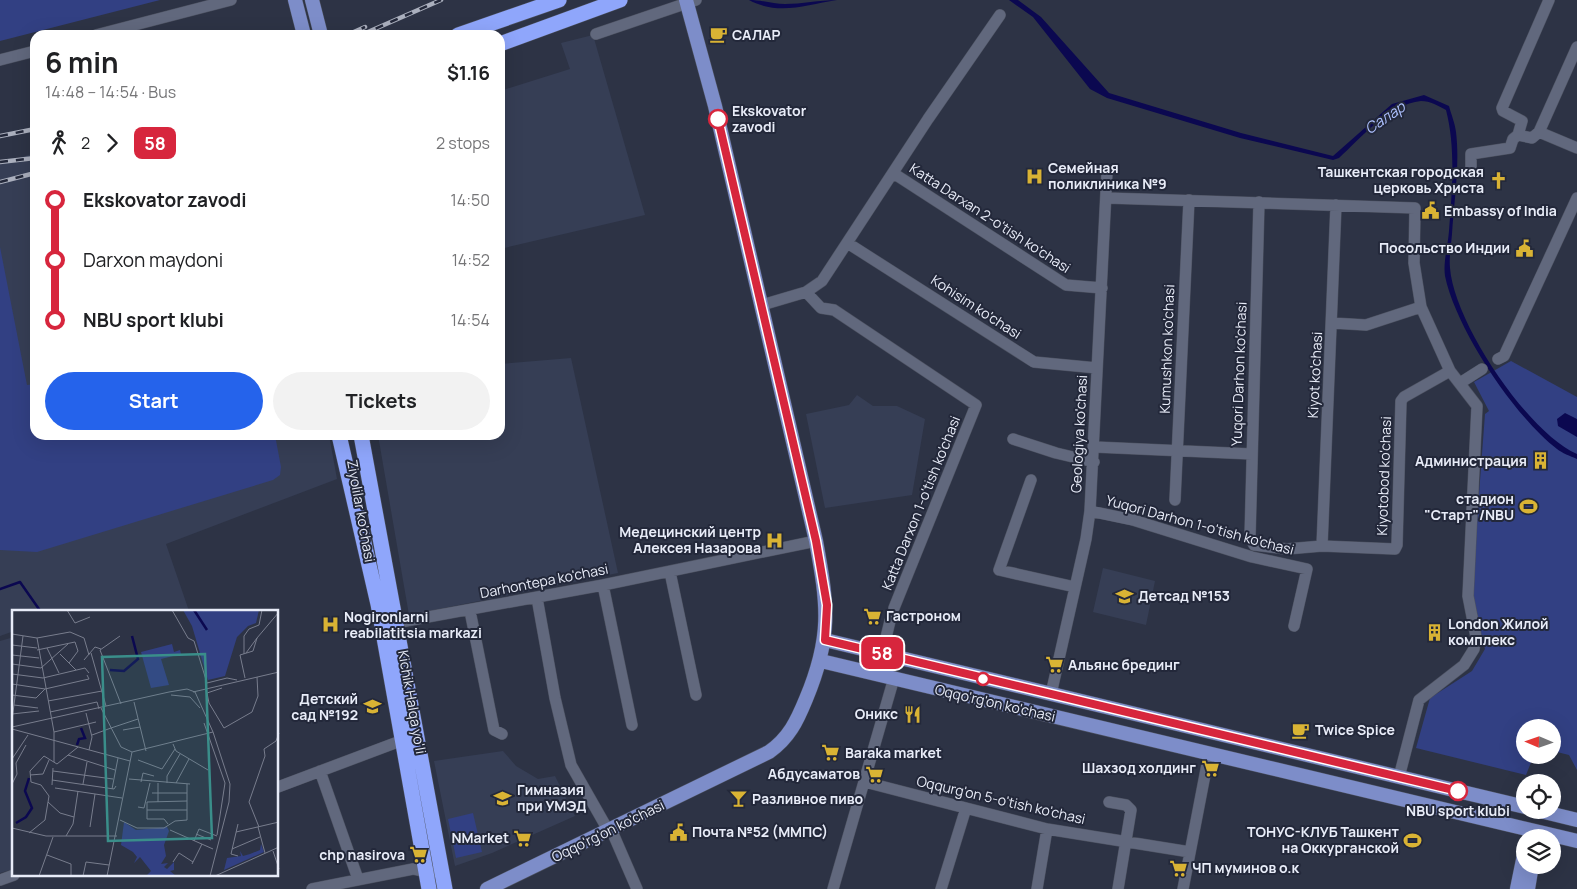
<!DOCTYPE html>
<html lang="en">
<head>
<meta charset="utf-8">
<style>
  body { margin:0; font-family:Manrope,sans-serif; background:#f2f2f2; color:#202124; height:100vh; display:flex; flex-direction:column; font-size:19px; white-space:nowrap }
  * { box-sizing:border-box; margin:0 }
  p { font-size:16px; color:#757577 }
  .icon { flex:none; width:28px; height:28px; fill:none; stroke:currentColor; stroke-width:2; stroke-linecap:round; stroke-linejoin:round }
  .map { position:relative; flex:1; overflow:hidden }
  .drawer { position:absolute; left:30px; top:30px; width:475px; height:410px; display:flex; flex-direction:column; background:#fff; border-radius:15px; box-shadow:0 5px 20px #0002 }
  .drawer>* { flex:none }
  .badge { padding:0 10px; border-radius:8px; font-size:18px; line-height:32px }
  .needle { width:32px; rotate:272deg }
  .controls { position:absolute; left:1516px; top:719px; display:grid; gap:10px }
  .controls a { display:grid; place-items:center; width:45px; height:45px; border-radius:50%; background:#fff; box-shadow:0 5px 20px #0002; font-size:25px }
  .map>.badge { position:absolute; translate:-50% -50%; box-shadow:0 0 0 2px #fff }
  .legs { display:flex; align-items:center; gap:8px; height:55px; padding:0 15px; font-size:16px }
  .legs p { margin-inline-start:auto }
  .overview { display:flex; align-items:center; justify-content:space-between; height:85px; padding:0 15px }
  h1 { font-size:28px; font-weight:700; line-height:38px }
  .button { display:flex; gap:10px; margin-top:auto; padding:10px 15px }
  .button a { flex:1; height:58px; border-radius:30px; background:#2563eb; color:#fff; font-size:20px; font-weight:700; line-height:58px; text-align:center }
  .button a+a { background:#f2f2f2; color:#202124 }
  ul { padding:0 15px; list-style:none }
  li { display:flex; align-items:center; gap:18px; height:60px; font-size:19px }
  li i { display:grid; place-items:center; width:8px; height:100%; margin:0 6px; background:currentColor }
  li i::after { content:''; width:12px; height:12px; margin:-6px; border:4px solid; border-radius:50%; background:#fff }
  li p { margin-inline-start:auto }
  li:first-child i { background:linear-gradient(#0000 50%,currentColor 0) }
  li:last-child i { background:linear-gradient(currentColor 50%,#0000 0) }
  .map>svg:first-child { display:block }
  .built { fill:#363e55 }
  .green { fill:#324083 }
  .water { fill:#0b0850 }
  .lines { fill:none; stroke-linecap:round; stroke-linejoin:round }
  .stream { stroke:#0b0850; stroke-width:2.5 }
  .minor-casing { stroke:#4c5160; stroke-width:12 }
  .major-casing { stroke:#4c5160; stroke-width:15 }
  .highway-casing { stroke:#4c5160; stroke-width:16 }
  .minor { stroke:#61687d; stroke-width:11 }
  .major { stroke:#7d8dc9; stroke-width:14 }
  .highway { stroke:#8fa6fb; stroke-width:15 }
  .rail-casing { stroke:#aaafbd; stroke-width:4.5 }
  .rail { stroke:#23283a; stroke-width:2.5; stroke-dasharray:8; stroke-linecap:butt }
  .line-1-casing { stroke:#fff; stroke-width:11 }
  .line-1 { stroke:#d7263d; stroke-width:8 }
  .stop-1-dot { fill:#fff; stroke:#d7263d; stroke-width:2.5 }
  .labels { text-anchor:middle; stroke-width:4; stroke-linejoin:round; paint-order:stroke }
  .poi-label { font-size:14px; font-weight:bold; fill:#e8ecf8; stroke:#23283a; text-anchor:start }
  .stop-label { font-size:14px; font-weight:bold; fill:#e8ecf8; stroke:#23283a; text-anchor:start }
  .street-label { font-size:14px; fill:#e8ecf8; stroke:#23283a }
  .water-label { font-size:15px; font-style:italic; fill:#acbffd; stroke:#23283a }
  .inset-river { fill:none; stroke:#0b0850; stroke-width:2.5 }
  .inset-road { fill:none; stroke:#787d8d; stroke-width:1 }
  .view { fill:#3a8e8a; fill-opacity:0.15; stroke:#3a8e8a; stroke-width:2.5 }
  .inset-edge { fill:none; stroke:#e8ecf8; stroke-width:2.5 }
</style>
</head>
<body>
<div class="map">
<svg width="1577" height="889" viewBox="0 0 1577 889">
  <rect width="100%" height="100%" fill="#2d3345"/>
  <path class="built" d="M593,35l52,180 -145,34v-158l70,-22 -9,-26z
    M35,153v282h294l8,44 -171,65 23,67 -175,1v19l-14,5v-472z
    M571,358l47,215 -209,42 -31,-180h122v-71z
    M857,395l16,11h24l28,13 -13,76 -87,13 -19,-94 43,-9z
    M1103,568l52,13 -9,44 -53,-13z
    M14,637v232l-14,4v-232z
    M503,751l13,15 22,13 17,-3 20,40 -83,37 -37,13 -21,-105z"/>
  <path class="green" d="M0,0h160l-160,41z
    M0,247l27,138 8,-1v51h240l6,32 -1,8 -7,5 -236,72 -37,-2z
    M1511,361l66,36v373l-8,-15 -16,-4 -1,-23h-27v27h9l-8,20 -110,-27 14,-50 42,-27 13,-22 -14,-48 14,-187 4,-3 -15,-29z
    M473,813l9,39 -26,6 -8,-39z"/>
  <path class="water" d="M749,0c13,0 25,4 36,4 17,0 34,-4 52,-4 -32,5 -58,16 -88,0z
    M1009,0h9l23,17 68,76 132,40 92,23 59,-52 32,-9 25,11c2,8 6,17 7,26 4,33 -2,69 -4,102 -1,11 -3,23 -2,34 4,54 77,164 127,186v5c-7,-3 -15,-6 -20,-10 -43,-33 -101,-120 -112,-173 -2,-14 3,-31 4,-45 3,-39 7,-83 -3,-121 -7,-4 -16,-9 -25,-9 -32,3 -60,37 -82,57l-6,2 -93,-22 -133,-40 -17,-9 -57,-72z
    M1565,413l12,6v18l-19,-11 -1,-7z"/>
  <g class="lines">
    <path class="stream" d="M0,589l20,-7 21,30"/>
    <defs>
      <path id="minor" d="M1549,0l-47,108 1,3 19,10 -4,14 14,3 7,-6 38,16
        M596,34l100,-34
        M96,35l135,-35
        M0,60l35,-9
        M1539,132l38,-85
        M893,173l173,112 36,3
        M1471,173v-19l39,-6 3,-9 5,-4
        M1107,198l308,10 -1,55 7,44 29,64 27,35 -9,190 8,41 -2,12 -10,16 -45,35 -20,77
        M1259,202l-9,335 4,8 33,4 35,-3 73,3 2,-4 4,-144 3,-4 46,-26
        M849,244l185,118 63,6
        M806,292l15,16 13,2 142,95 -82,203
        M762,305l44,-13 16,-11 106,-162 72,-104
        M1332,323l34,2 55,-18
        M1498,359l6,-3 73,-158
        M1460,383l22,-14
        M1013,439l43,14 38,9
        M1095,447l157,7
        M1031,480l-32,90 76,17
        M1175,500l14,-300
        M1090,511l43,9 119,37 55,12 -13,57
        M1322,546l14,-341
        M670,572l26,123
        M603,585l29,140
        M537,598l18,100 16,67 37,65
        M470,611l24,119 8,4
        M395,623l208,-38 213,-44
        M882,654l8,-33
        M1051,694l35,-155 4,-28 17,-339
        M320,771l38,108
        M865,782l182,47 143,23
        M278,787l125,-47
        M1109,802l17,3 5,5 -13,79
        M611,829l26,60
        M0,880l14,-5
        M312,889l101,-20 13,3h15
        M833,889l61,-211
        M941,889l25,-81
        M1037,889l10,-60
        M1183,889l26,-135"/>
      <path id="major" d="M295,0l9,35
        M312,0l9,35
        M825,640l700,167
        M821,661l756,180
        M1536,810l41,10
        M487,889l282,-137c20,-14 28,-31 37,-53 26,-62 22,-93 10,-158l-101,-435 -29,-106
        M1517,889l8,-39
        M1528,889l4,-24"/>
      <path id="highway" d="M458,35l101,-35
        M500,44l120,-44
        M339,435l39,169 51,285
        M361,435l84,454"/>
    </defs>
    <use href="#minor" class="minor-casing"/>
    <use href="#major" class="major-casing"/>
    <use href="#highway" class="highway-casing"/>
    <use href="#minor" class="minor"/>
    <use href="#major" class="major"/>
    <use href="#highway" class="highway"/>
    <defs>
      <path id="rail" d="M347,35l18,-8
        M361,35l80,-35
        M0,136l35,-7
        M0,162l35,-4
        M0,182l35,-9"/>
    </defs>
    <use href="#rail" class="rail-casing"/>
    <use href="#rail" class="rail"/>
  </g>
  <g class="lines">
    <defs>
      <path id="line-1" d="M718,119l98,422 11,64 -2,35 633,151"/>
    </defs>
    <use href="#line-1" class="line-1-casing"/>
    <use href="#line-1" class="line-1"/>
  </g>
  <defs>
    <symbol id="cafe-bare" viewBox="-9 -9 18 18"><path d="M-5.5-4.5H6V0H3Q3 3.5 0 3.5H-2.5Q-5.5 3.5-5.5 0ZM3-3.2v2h1.7v-2ZM-6 4.5H4V6H-6Z" fill="#d9b334" stroke="#23283a" stroke-width="2.5" paint-order="stroke"/></symbol>
    <symbol id="hospital-bare" viewBox="-9 -9 18 18"><path d="M-5-5h3v3.5h4V-5h3V5h-3V1.5h-4V5h-3Z" fill="#d9b334" stroke="#23283a" stroke-width="2.5" paint-order="stroke"/></symbol>
    <symbol id="church-bare" viewBox="-9 -9 18 18"><path d="M-1.2-6h2.4v3.5h3.3v2.4h-3.3V6h-2.4V-.1h-3.3v-2.4h3.3Z" fill="#d9b334" stroke="#23283a" stroke-width="2.5" paint-order="stroke"/></symbol>
    <symbol id="civic-bare" viewBox="-9 -9 18 18"><path d="M-.6-6.5H3V-4.5H.6V-3L4-1V1h2V6H-6V1h2V-1L-.6-3ZM-1.2 2.5V6h2.4V2.5Z" fill="#d9b334" stroke="#23283a" stroke-width="2.5" paint-order="stroke"/></symbol>
    <symbol id="building-bare" viewBox="-9 -9 18 18"><path d="M-4-6H4V6H1V3H-1V6H-4ZM-2.5-4.3h1.7v1.8h-1.7ZM.8-4.3h1.7v1.8H.8ZM-2.5-1h1.7V.8h-1.7ZM.8-1h1.7V.8H.8Z" fill="#d9b334" stroke="#23283a" stroke-width="2.5" paint-order="stroke"/></symbol>
    <symbol id="stadium-bare" viewBox="-9 -9 18 18"><path d="M0-5a6.5 5 0 1 0 0 10a6.5 5 0 1 0 0-10ZM-3.5-1.8h7v3.6h-7Z" fill="#d9b334" stroke="#23283a" stroke-width="2.5" paint-order="stroke"/></symbol>
    <symbol id="school-bare" viewBox="-9 -9 18 18"><path d="M0-5L7-2L0 1L-7-2ZM-4 1L0 2.5L4 1V4Q0 6-4 4Z" fill="#d9b334" stroke="#23283a" stroke-width="2.5" paint-order="stroke"/></symbol>
    <symbol id="supermarket-bare" viewBox="-9 -9 18 18"><path d="M-6-5.5h2.5l.6 2H6L4.5 2H-2.5L-4.4-4H-6ZM-1.5 3.2a1.3 1.3 0 1 0 .1 0ZM3 3.2a1.3 1.3 0 1 0 .1 0Z" fill="#d9b334" stroke="#23283a" stroke-width="2.5" paint-order="stroke"/></symbol>
    <symbol id="restaurant-bare" viewBox="-9 -9 18 18"><path d="M-5-6h1v4h1v-4h1v4h1v-4h1v5L-1.5 .5V6h-2V.5L-5-1ZM5-6V6H3V1.5H1.5Q1.5-4 5-6Z" fill="#d9b334" stroke="#23283a" stroke-width="2.5" paint-order="stroke"/></symbol>
    <symbol id="bar-bare" viewBox="-9 -9 18 18"><path d="M-6-5H6L.8 .8V4.5H3.5V6h-7V4.5H-.8V.8Z" fill="#d9b334" stroke="#23283a" stroke-width="2.5" paint-order="stroke"/></symbol>
  </defs>
  <g fill-rule="evenodd">
    <use href="#cafe-bare" x="706" y="22" width="25" height="25"/>
    <use href="#hospital-bare" x="1022" y="164" width="25" height="25"/>
    <use href="#church-bare" x="1486" y="168" width="25" height="25"/>
    <use href="#civic-bare" x="1418" y="198" width="25" height="25"/>
    <use href="#civic-bare" x="1512" y="236" width="25" height="25"/>
    <use href="#building-bare" x="1528" y="448" width="25" height="25"/>
    <use href="#stadium-bare" x="1516" y="494" width="25" height="25"/>
    <use href="#hospital-bare" x="762" y="528" width="25" height="25"/>
    <use href="#school-bare" x="1112" y="584" width="25" height="25"/>
    <use href="#supermarket-bare" x="860" y="604" width="25" height="25"/>
    <use href="#hospital-bare" x="318" y="612" width="25" height="25"/>
    <use href="#building-bare" x="1422" y="620" width="25" height="25"/>
    <use href="#supermarket-bare" x="1042" y="652" width="25" height="25"/>
    <use href="#school-bare" x="360" y="694" width="25" height="25"/>
    <use href="#restaurant-bare" x="900" y="702" width="25" height="25"/>
    <use href="#cafe-bare" x="1288" y="718" width="25" height="25"/>
    <use href="#supermarket-bare" x="818" y="740" width="25" height="25"/>
    <use href="#supermarket-bare" x="1198" y="756" width="25" height="25"/>
    <use href="#supermarket-bare" x="862" y="762" width="25" height="25"/>
    <use href="#school-bare" x="490" y="786" width="25" height="25"/>
    <use href="#bar-bare" x="726" y="786" width="25" height="25"/>
    <use href="#civic-bare" x="666" y="820" width="25" height="25"/>
    <use href="#supermarket-bare" x="510" y="826" width="25" height="25"/>
    <use href="#stadium-bare" x="1400" y="828" width="25" height="25"/>
    <use href="#supermarket-bare" x="406" y="842" width="25" height="25"/>
    <use href="#supermarket-bare" x="1166" y="856" width="25" height="25"/>
  </g>
  <g class="stop-1-dot">
    <circle cx="718" cy="119" r="9"/>
    <circle cx="983" cy="679" r="6"/>
    <circle cx="1458" cy="791" r="9"/>
  </g>
  <g class="labels">
    <g class="poi-label">
      <text x="732" y="40">САЛАР</text>
      <text x="1048" y="173">Семейная<tspan x="1048" dy="16">поликлиника №9</tspan></text>
      <text x="1484" y="177" text-anchor="end">Ташкентская городская<tspan x="1484" dy="16">церковь Христа</tspan></text>
      <text x="1444" y="216">Embassy of India</text>
      <text x="1510" y="253" text-anchor="end">Посольство Индии</text>
      <text x="1527" y="466" text-anchor="end">Администрация</text>
      <text x="1514" y="504" text-anchor="end">стадион<tspan x="1514" dy="16">"Старт"/NBU</tspan></text>
      <text x="761" y="537" text-anchor="end">Медецинский центр<tspan x="761" dy="16">Алексея Назарова</tspan></text>
      <text x="1138" y="601">Детсад №153</text>
      <text x="886" y="621">Гастроном</text>
      <text x="344" y="622">Nogironlarni<tspan x="344" dy="16">reabilatitsia markazi</tspan></text>
      <text x="1448" y="629">London Жилой<tspan x="1448" dy="16">комплекс</tspan></text>
      <text x="1068" y="670">Альянс брединг</text>
      <text x="358" y="704" text-anchor="end">Детский<tspan x="358" dy="16">сад №192</tspan></text>
      <text x="898" y="719" text-anchor="end">Оникс</text>
      <text x="1315" y="735">Twice Spice</text>
      <text x="845" y="758">Baraka market</text>
      <text x="1196" y="773" text-anchor="end">Шахзод холдинг</text>
      <text x="860" y="779" text-anchor="end">Абдусаматов</text>
      <text x="517" y="795">Гимназия<tspan x="517" dy="16">при УМЭД</tspan></text>
      <text x="752" y="804">Разливное пиво</text>
      <text x="692" y="837">Почта №52 (ММПС)</text>
      <text x="1399" y="837" text-anchor="end">ТОНУС-КЛУБ Ташкент<tspan x="1399" dy="16">на Оккурганской</tspan></text>
      <text x="509" y="843" text-anchor="end">NMarket</text>
      <text x="405" y="860" text-anchor="end">chp nasirova</text>
      <text x="1192" y="873">ЧП муминов о.к</text>
    </g>
    <g class="stop-label">
      <text x="732" y="116">Ekskovator<tspan x="732" dy="16">zavodi</tspan></text>
      <text x="1458" y="816" text-anchor="middle">NBU sport klubi</text>
    </g>
    <g class="street-label">
      <text transform="translate(990 218) rotate(33)" y="5">Katta Darxan 2-o'tish ko'chasi</text>
      <text transform="translate(976 307) rotate(33)" y="5">Kohisim ko'chasi</text>
      <text transform="translate(1167 349) rotate(-88)" y="5">Kumushkon ko'chasi</text>
      <text transform="translate(1239 374) rotate(-88)" y="5">Yuqori Darhon ko'chasi</text>
      <text transform="translate(1315 375) rotate(-87)" y="5">Kiyot ko'chasi</text>
      <text transform="translate(1079 434) rotate(-87)" y="5">Geologiya ko'chasi</text>
      <text transform="translate(1384 476) rotate(-88)" y="5">Kiyotobod ko'chasi</text>
      <text transform="translate(921 503) rotate(-68)" y="5">Katta Darxon 1-o'tish ko'chasi</text>
      <text transform="translate(361 511) rotate(80)" y="5">Ziyolilar ko'chasi</text>
      <text transform="translate(1200 525) rotate(15)" y="5">Yuqori Darhon 1-o'tish ko'chasi</text>
      <text transform="translate(544 581) rotate(-11)" y="5">Darhontepa ko'chasi</text>
      <text transform="translate(412 702) rotate(80)" y="5">Kichik Halqa yo'li</text>
      <text transform="translate(995 703) rotate(13)" y="5">Oqqo'rg'on ko'chasi</text>
      <text transform="translate(1001 800) rotate(13)" y="5">Oqqurg'on 5-o'tish ko'chasi</text>
      <text transform="translate(608 831) rotate(-26)" y="5">Oqqo'rg'on ko'chasi</text>
    </g>
    <g class="water-label">
      <text transform="translate(1385 118) rotate(-34)" y="5">Салар</text>
    </g>
  </g>
  <g transform="translate(12 610)">
    <rect width="266" height="266" fill="#2d3345"/>
    <path d="M171,0h76l-3,13 -8,3 -11,11 -12,39 -17,4 -16,-54zM160,34l2,8 6,-2 1,4 -20,5 8,26 -18,3 -10,-36zM112,212l12,8 31,-3 2,4 -5,14 2,11 -5,8 7,-1 -4,4 3,2 7,-7v8l-4,1 6,5h-42h12l5,-5 -11,-14 -6,6 3,-6 -4,-5 -12,-7zM249,234l3,8 -40,18 3,-12 14,-2 -1,-5 3,5 7,-2 10,-4z" fill="#324083"/>
    <path class="inset-river" d="M182,0l13,20M98,60l14,1 14,-12 -6,-23M65,135l2,-6 6,-1 -4,-10M4,213l10,-6 6,-9 -7,-17 4,-13"/>
    <path class="inset-road" d="M55,0l8,13 15,-6M160,0l16,28 6,3 13,42 20,-5 10,2M0,24l25,4 33,-6 14,6 5,17M108,26l-20,14 21,54M25,28l17,94v30M0,35l25,3M35,38l12,25M25,40l38,-8 3,9 -9,12M79,43l15,53M234,43l11,-15M48,44l16,16M232,44v-18l5,-7 10,-4 3,-15M0,45l27,3M72,50l11,-13 6,2M0,54l29,4 27,-24M0,64l31,4 42,-10 4,5M233,68l-5,-23 13,-4 4,-13 22,-26M0,74l33,5 44,-10 -2,-4M210,78l-15,5 2,10 15,25 28,-16 6,-16 -1,-19M181,82l86,-20M0,85l24,3 9,-9M159,85l19,2 10,11M36,91l54,-10M122,92l12,49M2,95l24,3M89,98l20,39 11,5 81,-20M38,102l47,-10 2,7M74,103l6,24 -3,13M0,104l27,-3M0,110l11,-84M192,113l21,60 -8,52M0,117l157,-35 18,-3 8,3 18,40 17,52 -1,18 -19,74M99,118l27,-9M0,119l118,32M111,120l17,-3M42,122l42,-10M80,125l19,-7M161,134l3,7 32,19M56,145l47,15M0,149l16,-24M126,150l24,9 13,-20M41,161l60,8M18,165l13,-1 6,-14M117,169l61,5M40,170l62,9 2,-3M129,172l2,-9 11,3M155,173v-7l13,-22M164,173l13,-24M0,174l5,-10 -1,-11 10,-18M71,174l4,-22M40,175l1,-17M43,178l67,10M100,179l6,-31M140,183h35M36,192l12,11 14,4M146,192v-19M126,197l6,1 6,-25M135,200h40M108,210l17,8h27l11,-7 12,-1v-36M156,214l-4,-5h-17v-17l40,-1M226,214l-7,30 7,2M78,217l5,-33M246,217l7,26M247,217l-10,-25 16,-46 -1,-7 12,-8 3,-8M0,218l34,8h71M158,220l43,19M224,222l43,-10M17,223l16,-13 4,-24 -8,-11 -10,-3 -1,-11 14,-15 13,8 21,-17M184,224l15,6M54,226l7,-12 5,-33M182,231l5,-12 18,7M220,239l28,-12M261,241l6,18M35,245l24,9v12M161,252l6,-9 14,9M180,254l10,-20M27,266l14,-39M71,266l3,-14 23,3M95,266l25,-124M203,266l64,-29"/>
    <path class="view" d="M193,44l7,184 -104,3 -6,-184z"/>
    <rect width="266" height="266" class="inset-edge"/>
  </g>
</svg>
<div class="controls">
<a><svg class="needle" viewBox="-14 -14 28 28"><path d="M0-13l5 13h-10z" fill="#e53935"/><path d="M0 13l5-13h-10z" fill="#757577"/></svg></a>
<a><svg class="icon" aria-label="locate" viewBox="0 0 24 24"><circle cx="12" cy="12" r="6"/><path d="M12 2v4M12 18v4M2 12h4M18 12h4"/></svg></a>
<a><svg class="icon" aria-label="layers" viewBox="0 0 24 24"><path d="M12 4l9 5-9 5-9-5zM3 14l9 5 9-5"/></svg></a>
</div>
<b class="badge" style="left:882px;top:653px;background:#d7263d;color:#fff">58</b>
<section class="drawer">
<div class="overview"><div><h1>6 min</h1><p>14:48 – 14:54 · Bus</p></div><b>$1.16</b></div>
<div class="legs"><svg class="icon" aria-label="walk" viewBox="0 0 24 24"><circle cx="13" cy="4" r="2"/><path d="M13 8l-2 6 4 7M11 14l-3 7M7 12l3-4h3l4 4"/></svg>2<svg class="icon" aria-label="forward" viewBox="0 0 24 24"><path d="M9 5l7 7-7 7"/></svg><b class="badge" style="background:#d7263d;color:#fff">58</b><p>2 stops</p></div>
<ul>
<li><i style="color:#d7263d"></i><b>Ekskovator zavodi</b><p>14:50</p></li>
<li><i style="color:#d7263d"></i><span>Darxon maydoni</span><p>14:52</p></li>
<li><i style="color:#d7263d"></i><b>NBU sport klubi</b><p>14:54</p></li>
</ul>
<div class="button"><a>Start</a><a>Tickets</a></div>
</section>
</div>
</body>
</html>
